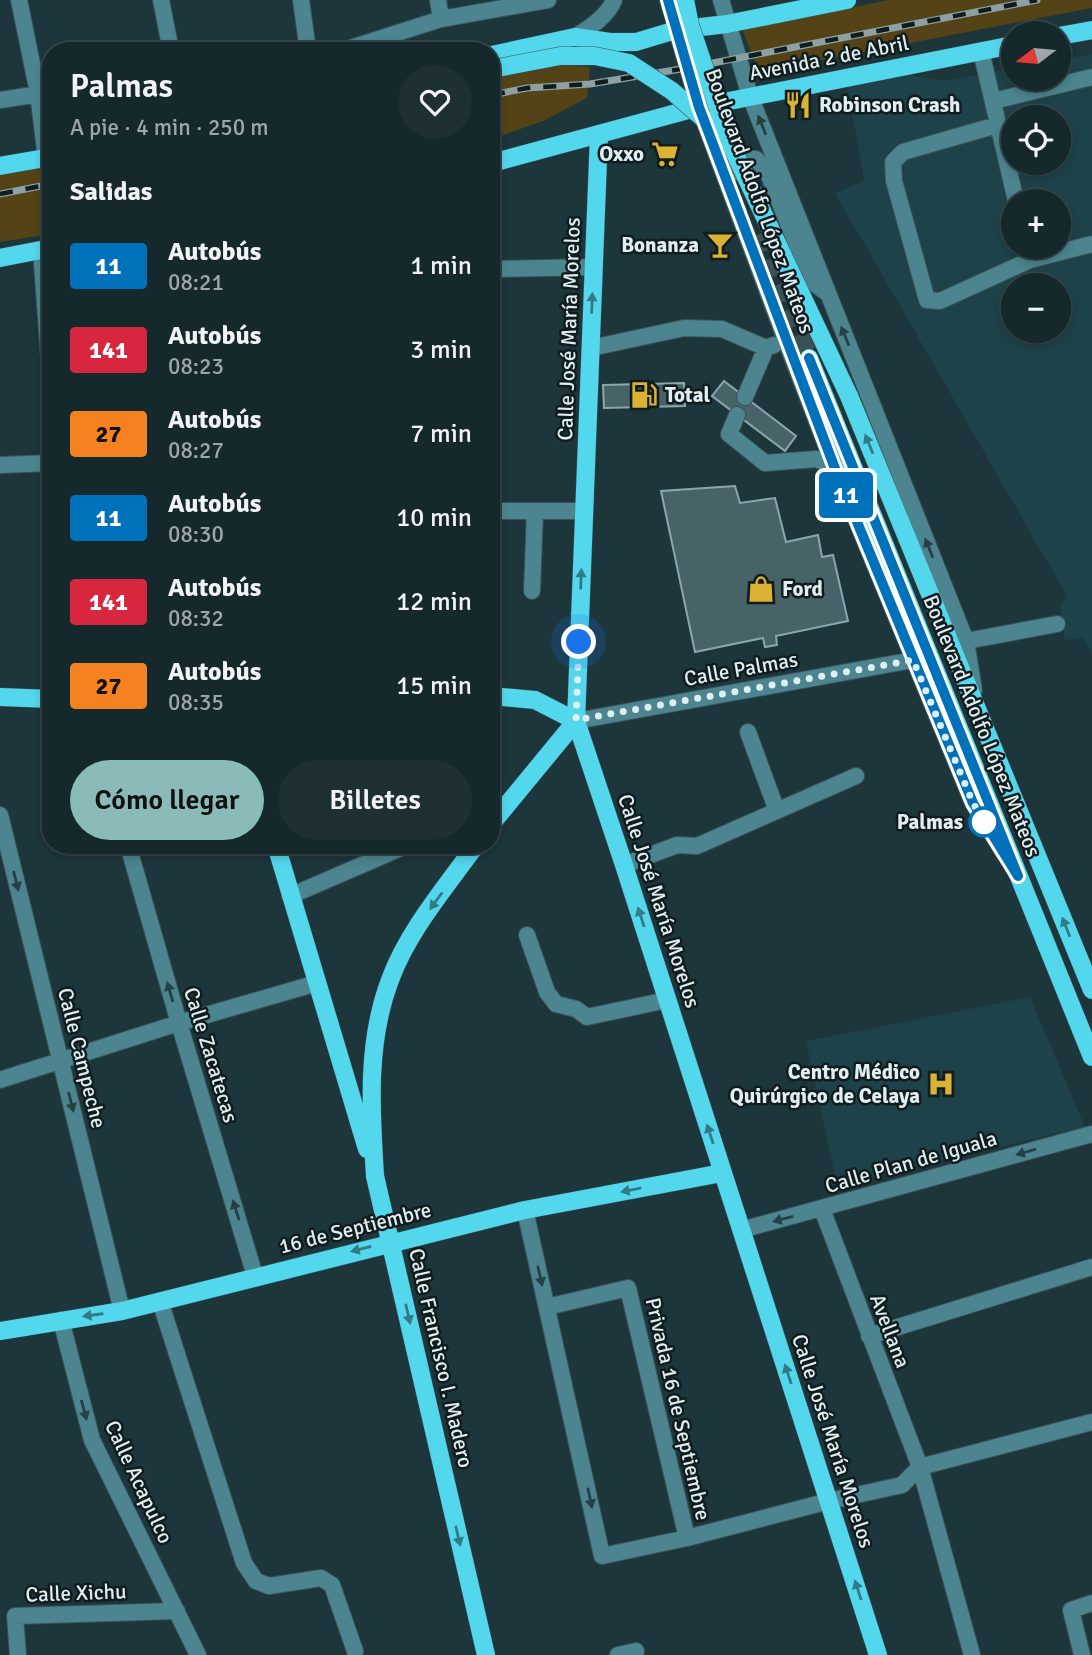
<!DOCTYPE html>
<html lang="es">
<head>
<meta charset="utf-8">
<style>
  body { margin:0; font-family:Signika,sans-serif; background:#1e3034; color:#f1f3f6; height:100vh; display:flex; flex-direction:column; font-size:26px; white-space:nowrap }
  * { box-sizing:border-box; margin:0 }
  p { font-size:23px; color:#9da6a9 }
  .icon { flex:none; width:38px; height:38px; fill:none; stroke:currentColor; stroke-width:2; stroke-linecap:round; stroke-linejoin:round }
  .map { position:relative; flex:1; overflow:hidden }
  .drawer { position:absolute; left:42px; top:42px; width:458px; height:812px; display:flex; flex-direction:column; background:#15282c; border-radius:28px; box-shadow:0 4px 10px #0003,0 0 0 2px #344448 }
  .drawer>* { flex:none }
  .badge { padding:0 14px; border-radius:5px; font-size:24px; line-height:46px }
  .needle { width:46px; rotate:254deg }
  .controls { position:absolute; left:1001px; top:21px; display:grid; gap:14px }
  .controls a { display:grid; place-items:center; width:70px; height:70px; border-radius:50%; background:#15282c; box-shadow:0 4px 10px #0003,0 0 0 2px #344448; font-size:35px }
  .you { position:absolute; width:35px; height:35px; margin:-18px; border:5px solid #fff; border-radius:50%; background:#1a73e8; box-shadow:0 0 0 10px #1a73e833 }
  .map>.badge { position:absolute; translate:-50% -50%; box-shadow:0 0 0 4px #fff }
  h2 { padding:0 28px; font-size:26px; line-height:63px }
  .round { display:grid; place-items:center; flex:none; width:74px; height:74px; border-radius:37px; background:#1e3034 }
  .summary { display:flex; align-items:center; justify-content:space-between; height:119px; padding:0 28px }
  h1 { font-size:33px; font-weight:600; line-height:52px }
  .primary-button { display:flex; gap:14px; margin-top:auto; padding:14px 28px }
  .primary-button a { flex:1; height:80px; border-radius:42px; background:#8bbbb9; color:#111; font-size:28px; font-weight:600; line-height:80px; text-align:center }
  .primary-button a+a { background:#1e3034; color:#f1f3f6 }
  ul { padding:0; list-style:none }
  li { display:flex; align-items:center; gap:21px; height:84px; padding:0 28px }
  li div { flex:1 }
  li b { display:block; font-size:26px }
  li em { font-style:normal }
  li .badge { min-width:77px; font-weight:700; text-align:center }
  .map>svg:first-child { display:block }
  .built { fill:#1e4249; fill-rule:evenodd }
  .green { fill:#534316 }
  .building { fill:#476368; stroke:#89a7ac; stroke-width:2 }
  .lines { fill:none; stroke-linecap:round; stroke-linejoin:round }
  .major-tunnel { stroke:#395256; stroke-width:18; stroke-dasharray:18 9; stroke-linecap:butt }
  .minor-casing { stroke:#3b5358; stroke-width:18 }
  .major-casing { stroke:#3b5358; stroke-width:19 }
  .minor { stroke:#4c858f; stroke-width:16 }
  .major { stroke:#53d7ed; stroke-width:18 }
  .rail-casing { stroke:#8da1a5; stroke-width:7 }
  .rail { stroke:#101c1e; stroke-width:4.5; stroke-dasharray:13; stroke-linecap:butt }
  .major-bridge-casing { stroke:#3b5358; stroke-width:19; stroke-linecap:butt }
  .major-bridge { stroke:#53d7ed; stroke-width:18 }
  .oneway { fill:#254146 }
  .oneway2 { fill:#327a86 }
  .line-casing { stroke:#fff; stroke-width:16 }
  .line { stroke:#0072bc; stroke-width:10 }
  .walk { stroke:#deeef1; stroke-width:7; stroke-dasharray:0 12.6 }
  .stop-dot { fill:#fff; stroke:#0072bc; stroke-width:3.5 }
  .labels { text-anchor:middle; stroke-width:5; stroke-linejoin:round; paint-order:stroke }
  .street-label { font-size:21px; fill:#deeef1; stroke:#101c1e }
  .poi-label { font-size:21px; font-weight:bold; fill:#deeef1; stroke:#101c1e; text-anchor:start }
  .stop-label { font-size:21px; font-weight:bold; fill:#deeef1; stroke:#101c1e; text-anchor:end }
</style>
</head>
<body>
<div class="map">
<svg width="1092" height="1655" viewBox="0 0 1092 1655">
  <rect width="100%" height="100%" fill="#1c363b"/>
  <path class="built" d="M1092,54v600l-9,-16 -18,2 -5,-34 7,-10 -232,-403 29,-12 -17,-98 44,-11 53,9 69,-13v11h46v-19zM1013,117h46v46h-46zM1013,201h46v46h-46zM1013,285h46v46h-46z
    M1030,997l55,130 -206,48 -41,15 -32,-149z"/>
  <path class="green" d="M889,0h203v8l-333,64 -17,-43z
    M563,65l27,2 -3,31 -44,23 -51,18v-61z
    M51,161v73l-51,8v-70z"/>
  <path class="building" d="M724,381l72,55 -11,15 -73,-55z
    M684,383l1,23 -81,2 -1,-23z
    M735,486l5,17 35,-5 11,44 32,-7 4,22 11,-2 15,66 -72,15 1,9 -12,2 -2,-9 -68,14 -34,-161z"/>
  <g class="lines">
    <path class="major-tunnel" d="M765,232l44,126"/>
    <defs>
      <path id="minor" d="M19,0l19,93 8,65
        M161,0l10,51
        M301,0l7,51
        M438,0l3,19
        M668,0l31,107 87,234 48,125 139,337 31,50
        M721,0l29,96 216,545 8,49
        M575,37c14,-9 33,-21 39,-37
        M341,51l100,-32 107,-19
        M981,51l35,150
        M0,100l51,-8
        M993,101l99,-24
        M997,125l-94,27 -10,10 1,19 33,119 13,1 90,-41 -3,-13
        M735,172l2,-9 8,-4h11l12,14 43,108 16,12
        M41,250l10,135
        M1030,260l62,-16
        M492,269l102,-2
        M591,348l93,-20 38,1 44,19
        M745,397l21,-49 8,-3
        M737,415l-8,19 36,29 51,-4 18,7
        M0,465l51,-2
        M492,511h92
        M532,591l3,-80
        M966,641l91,-17
        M576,721l337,-61
        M748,732l29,79
        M0,815l122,496
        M128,845l51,178 76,253
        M624,865l53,-20 20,1 159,-70
        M290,896l118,-51
        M527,935l20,57 9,12 20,5 11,8 80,-17
        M0,1080l179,-57 138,-40
        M822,1209l98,258 52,188
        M525,1210l77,346 85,-18 142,-37 73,-16 18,-18 172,-45
        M741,1230l351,-96
        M160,1301l84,262 12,18 13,5 52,-8 11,7 23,66
        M547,1307l81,-19 59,250
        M61,1320l31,120 106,215
        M869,1336l223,-69
        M18,1655l-3,-39 162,-5
        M618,1655l18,-4
        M1082,1655l-11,-45 21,-7"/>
      <path id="major" d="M1059,36l33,-6
        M492,55l83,-18 35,5h26l40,-12 51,-6 120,-24
        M599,134l-23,587 48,144 254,790
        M492,163l207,-56 314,-62
        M0,166l51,-9
        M0,258l51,-10
        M809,358l283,699
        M849,396l243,594
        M492,696l43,4 41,21
        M0,697l51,2
        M492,823l84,-102
        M276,845l91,304
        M476,845c-31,43 -68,86 -86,135 -24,63 -19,131 -15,196l111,479
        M0,1331l122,-20 403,-101 197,-37"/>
    </defs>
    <use href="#minor" class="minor-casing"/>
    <use href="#major" class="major-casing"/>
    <use href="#minor" class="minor"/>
    <use href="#major" class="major"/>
    <defs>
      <path id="rail" d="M492,95l35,-7 63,-4 97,-16 350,-68
        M0,194l51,-10"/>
    </defs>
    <use href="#rail" class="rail-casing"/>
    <use href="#rail" class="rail"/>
    <defs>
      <path id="major-bridge" d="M685,0l5,25 39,116 120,255
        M492,69l68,-13h35l34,7 43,28 57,50"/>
    </defs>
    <use href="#major-bridge" class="major-bridge-casing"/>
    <use href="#major-bridge" class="major-bridge"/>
  </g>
  <defs><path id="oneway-solid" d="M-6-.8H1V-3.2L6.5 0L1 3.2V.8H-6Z" transform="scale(1.75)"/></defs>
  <g class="oneway">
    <use href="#oneway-solid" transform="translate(762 125) rotate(-112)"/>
    <use href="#oneway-solid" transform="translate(845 336) rotate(-112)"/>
    <use href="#oneway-solid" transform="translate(929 548) rotate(-112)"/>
    <use href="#oneway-solid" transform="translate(16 881) rotate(76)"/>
    <use href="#oneway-solid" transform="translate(170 992) rotate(-106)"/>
    <use href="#oneway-solid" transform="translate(71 1102) rotate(76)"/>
    <use href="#oneway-solid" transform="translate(1026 1152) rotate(164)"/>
    <use href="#oneway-solid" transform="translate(236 1210) rotate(-107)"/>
    <use href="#oneway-solid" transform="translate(783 1219) rotate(165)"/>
    <use href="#oneway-solid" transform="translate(540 1276) rotate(77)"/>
    <use href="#oneway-solid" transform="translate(84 1410) rotate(75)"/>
    <use href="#oneway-solid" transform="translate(590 1498) rotate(78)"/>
  </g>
  <g class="oneway2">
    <use href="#oneway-solid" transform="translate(592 303) rotate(-88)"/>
    <use href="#oneway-solid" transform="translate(869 444) rotate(-112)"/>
    <use href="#oneway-solid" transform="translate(581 579) rotate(-88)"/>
    <use href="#oneway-solid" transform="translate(436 901) rotate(126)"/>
    <use href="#oneway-solid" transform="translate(641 917) rotate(-108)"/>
    <use href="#oneway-solid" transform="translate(1066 927) rotate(-112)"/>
    <use href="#oneway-solid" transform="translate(710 1134) rotate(-108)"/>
    <use href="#oneway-solid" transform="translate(631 1190) rotate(169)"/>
    <use href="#oneway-solid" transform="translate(361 1249) rotate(166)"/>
    <use href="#oneway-solid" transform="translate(408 1314) rotate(77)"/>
    <use href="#oneway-solid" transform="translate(93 1315) rotate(172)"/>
    <use href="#oneway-solid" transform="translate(788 1374) rotate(-108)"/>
    <use href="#oneway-solid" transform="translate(458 1536) rotate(77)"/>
    <use href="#oneway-solid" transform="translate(858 1590) rotate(-108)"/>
  </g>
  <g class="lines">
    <defs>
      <path id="line" d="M668,0l31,107 135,359 139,337 45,73 -209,-518"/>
    </defs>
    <use href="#line" class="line-casing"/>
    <use href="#line" class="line"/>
    <path class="walk" d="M579,642l-3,78 337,-60 60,143 11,19"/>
  </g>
  <defs>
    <symbol id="restaurant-bare" viewBox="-9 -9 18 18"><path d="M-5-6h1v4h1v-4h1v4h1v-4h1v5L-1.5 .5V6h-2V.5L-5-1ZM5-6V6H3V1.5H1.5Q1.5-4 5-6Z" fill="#dcb233" stroke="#101c1e" stroke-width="2.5" paint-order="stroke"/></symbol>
    <symbol id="supermarket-bare" viewBox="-9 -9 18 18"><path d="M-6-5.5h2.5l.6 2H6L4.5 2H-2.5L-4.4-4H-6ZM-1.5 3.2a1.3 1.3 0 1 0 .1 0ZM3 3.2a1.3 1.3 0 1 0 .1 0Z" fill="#dcb233" stroke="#101c1e" stroke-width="2.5" paint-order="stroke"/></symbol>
    <symbol id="bar-bare" viewBox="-9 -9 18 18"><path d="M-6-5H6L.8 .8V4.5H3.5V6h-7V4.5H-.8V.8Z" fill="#dcb233" stroke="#101c1e" stroke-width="2.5" paint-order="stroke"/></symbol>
    <symbol id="fuel-bare" viewBox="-9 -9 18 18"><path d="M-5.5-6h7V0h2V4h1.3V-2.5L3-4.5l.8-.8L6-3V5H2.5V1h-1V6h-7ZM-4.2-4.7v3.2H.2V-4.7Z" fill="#dcb233" stroke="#101c1e" stroke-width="2.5" paint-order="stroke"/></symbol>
    <symbol id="shop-bare" viewBox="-9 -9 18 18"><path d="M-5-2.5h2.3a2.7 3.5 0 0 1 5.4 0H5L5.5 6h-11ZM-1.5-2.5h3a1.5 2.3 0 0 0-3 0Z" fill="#dcb233" stroke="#101c1e" stroke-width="2.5" paint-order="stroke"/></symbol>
    <symbol id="hospital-bare" viewBox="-9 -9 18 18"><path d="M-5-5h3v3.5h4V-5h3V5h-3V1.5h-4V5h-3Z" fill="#dcb233" stroke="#101c1e" stroke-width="2.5" paint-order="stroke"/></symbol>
  </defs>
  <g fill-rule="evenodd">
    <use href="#restaurant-bare" x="779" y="86" width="38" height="38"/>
    <use href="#supermarket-bare" x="646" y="135" width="38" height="38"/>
    <use href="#bar-bare" x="701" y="226" width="38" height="38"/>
    <use href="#fuel-bare" x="625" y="376" width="38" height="38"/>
    <use href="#shop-bare" x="742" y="570" width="38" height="38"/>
    <use href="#hospital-bare" x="922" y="1065" width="38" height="38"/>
  </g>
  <circle class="stop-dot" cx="984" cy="822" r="14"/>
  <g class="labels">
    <g class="street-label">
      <text transform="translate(829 58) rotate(-11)" y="7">Avenida 2 de Abril</text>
      <text transform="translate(760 201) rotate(70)" y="7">Boulevard Adolfo López Mateos</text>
      <text transform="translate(569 329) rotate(-88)" y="7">Calle José María Morelos</text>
      <text transform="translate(741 669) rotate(-10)" y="7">Calle Palmas</text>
      <text transform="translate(982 726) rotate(68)" y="7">Boulevard Adolfo López Mateos</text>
      <text transform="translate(659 901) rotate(72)" y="7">Calle José María Morelos</text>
      <text transform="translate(211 1055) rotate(73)" y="7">Calle Zacatecas</text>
      <text transform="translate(82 1058) rotate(76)" y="7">Calle Campeche</text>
      <text transform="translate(911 1162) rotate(-16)" y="7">Calle Plan de Iguala</text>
      <text transform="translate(355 1228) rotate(-14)" y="7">16 de Septiembre</text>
      <text transform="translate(890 1331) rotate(69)" y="7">Avellana</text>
      <text transform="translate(441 1358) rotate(77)" y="7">Calle Francisco I. Madero</text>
      <text transform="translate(678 1409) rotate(77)" y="7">Privada 16 de Septiembre</text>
      <text transform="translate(833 1441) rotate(72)" y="7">Calle José María Morelos</text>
      <text transform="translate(139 1482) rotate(65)" y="7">Calle Acapulco</text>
      <text transform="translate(76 1593) rotate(-2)" y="7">Calle Xichu</text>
    </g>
    <g class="poi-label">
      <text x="819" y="112">Robinson Crash</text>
      <text x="644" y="161" text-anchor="end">Oxxo</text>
      <text x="699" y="252" text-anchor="end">Bonanza</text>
      <text x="665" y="402">Total</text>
      <text x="782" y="596">Ford</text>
      <text x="920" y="1079" text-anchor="end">Centro Médico<tspan x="920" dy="24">Quirúrgico de Celaya</tspan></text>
    </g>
    <g class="stop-label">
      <text x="963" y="829">Palmas</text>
    </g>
  </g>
</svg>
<div class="controls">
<a><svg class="needle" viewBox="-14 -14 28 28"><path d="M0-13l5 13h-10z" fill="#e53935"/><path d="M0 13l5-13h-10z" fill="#9da6a9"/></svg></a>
<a><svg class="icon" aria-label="locate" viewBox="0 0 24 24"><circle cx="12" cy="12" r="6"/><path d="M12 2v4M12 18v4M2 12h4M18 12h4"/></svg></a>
<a>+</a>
<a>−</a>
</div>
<div class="you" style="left:579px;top:642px"></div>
<b class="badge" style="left:846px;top:495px;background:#0072bc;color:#fff">11</b>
<section class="drawer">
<div class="summary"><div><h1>Palmas</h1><p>A pie · 4 min · 250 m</p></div><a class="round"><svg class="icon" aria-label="heart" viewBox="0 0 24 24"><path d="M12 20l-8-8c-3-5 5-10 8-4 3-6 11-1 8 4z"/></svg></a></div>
<h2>Salidas</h2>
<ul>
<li><span class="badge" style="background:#0072bc;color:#fff">11</span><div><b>Autobús</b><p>08:21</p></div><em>1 min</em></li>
<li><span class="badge" style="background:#d7263d;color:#fff">141</span><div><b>Autobús</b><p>08:23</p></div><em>3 min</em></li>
<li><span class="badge" style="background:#f58220;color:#111">27</span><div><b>Autobús</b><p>08:27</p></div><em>7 min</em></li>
<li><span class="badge" style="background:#0072bc;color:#fff">11</span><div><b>Autobús</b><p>08:30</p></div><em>10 min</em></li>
<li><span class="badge" style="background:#d7263d;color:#fff">141</span><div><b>Autobús</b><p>08:32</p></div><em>12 min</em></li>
<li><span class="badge" style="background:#f58220;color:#111">27</span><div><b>Autobús</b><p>08:35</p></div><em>15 min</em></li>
</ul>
<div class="primary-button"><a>Cómo llegar</a><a>Billetes</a></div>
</section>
</div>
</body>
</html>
